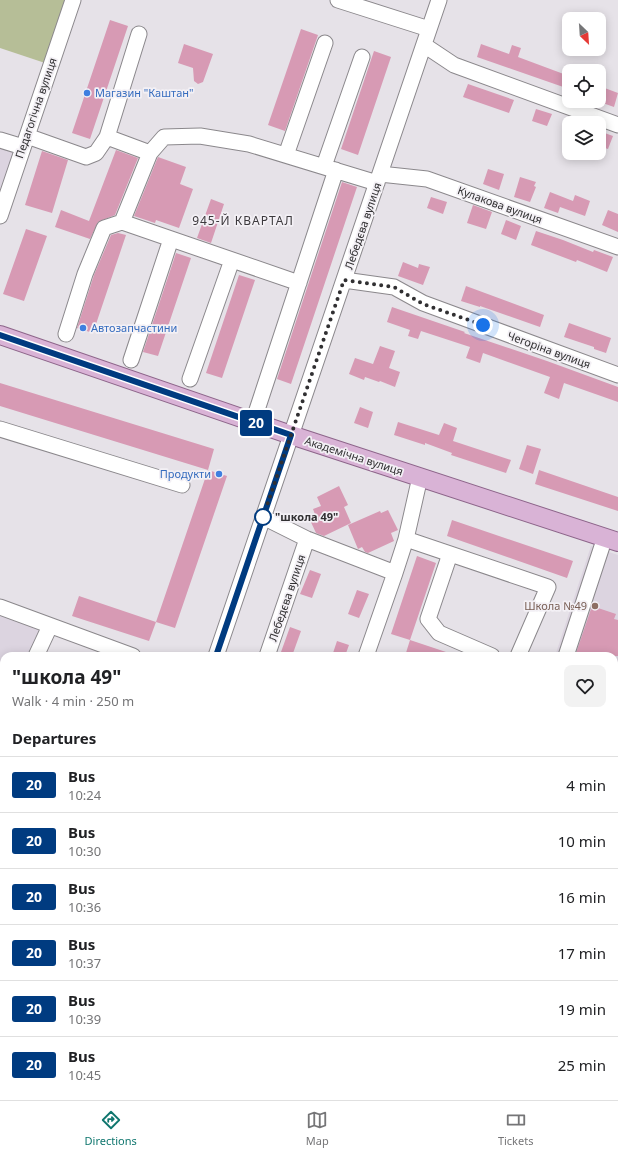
<!DOCTYPE html>
<html lang="en">
<head>
<meta charset="utf-8">
<style>
  body { margin:0; font-family:"Noto Sans",sans-serif; background:#f2f2f2; color:#202124; height:100vh; display:flex; flex-direction:column; font-size:15px; white-space:nowrap }
  * { box-sizing:border-box; margin:0 }
  p { font-size:13px; color:#757577 }
  .icon { flex:none; width:22px; height:22px; fill:none; stroke:currentColor; stroke-width:2; stroke-linecap:round; stroke-linejoin:round }
  .map { position:relative; flex:1; overflow:hidden }
  .side { position:absolute; left:0px; top:652px; width:618px; height:448px; display:flex; flex-direction:column; background:#fff; border-radius:12px 12px 0 0; box-shadow:0 2px 10px #0003 }
  .side>* { flex:none }
  .badge { padding:0 8px; border-radius:3px; font-size:14px; line-height:26px }
  .needle { width:26px; rotate:155deg }
  .fabs { position:absolute; left:562px; top:12px; display:grid; gap:8px }
  .fabs a { display:grid; place-items:center; width:44px; height:44px; border-radius:8px; background:#fff; box-shadow:0 2px 10px #0003; font-size:20px }
  .you { position:absolute; width:20px; height:20px; margin:-10px; border:3px solid #fff; border-radius:50%; background:#1a73e8; box-shadow:0 0 0 6px #1a73e833 }
  .map>.badge { position:absolute; translate:-50% -50%; box-shadow:0 0 0 2px #fff }
  h2 { padding:0 12px; font-size:15px; line-height:36px }
  .round { display:grid; place-items:center; flex:none; width:42px; height:42px; border-radius:8px; background:#f2f2f2 }
  .headline { display:flex; align-items:center; justify-content:space-between; height:68px; padding:0 12px }
  h1 { font-size:19px; font-weight:700; line-height:30px }
  ul { padding:0; list-style:none }
  li { display:flex; align-items:center; gap:12px; height:56px; padding:0 12px; border-top:1px solid #e0e0e0 }
  li div { flex:1 }
  li b { display:block; font-size:15px }
  li em { font-style:normal }
  li .badge { min-width:44px; font-weight:700; text-align:center }
  .tabs { display:flex; justify-content:space-around; align-items:center; height:56px; border-top:1px solid #e0e0e0; background:#fff; font-size:11px; color:#757577 }
  .tabs a { display:grid; justify-items:center; gap:2px }
  .tabs .on { color:#0f766e }
  .map>svg:first-child { display:block }
  .built { fill:#dcd4e0 }
  .green { fill:#b6be97 }
  .building { fill:#d79ab4 }
  .lines { fill:none; stroke-linecap:round; stroke-linejoin:round }
  .minor-casing { stroke:#8b888c; stroke-width:17 }
  .major-casing { stroke:#8d658a; stroke-width:20 }
  .minor { stroke:#fff; stroke-width:15 }
  .major { stroke:#d9b3d6; stroke-width:18 }
  .line-casing { stroke:#fff; stroke-width:9 }
  .line { stroke:#003b80; stroke-width:6 }
  .walk { stroke:#313032; stroke-width:4; stroke-dasharray:0 7.2 }
  .shop-dot { fill:#3f7fe0; stroke:#f3f0f5; stroke-width:1.5 }
  .stop-dot { fill:#fff; stroke:#003b80; stroke-width:2 }
  .education-dot { fill:#8d6e63; stroke:#f3f0f5; stroke-width:1.5 }
  .labels { text-anchor:middle; stroke-width:3.5; stroke-linejoin:round; paint-order:stroke }
  .shop-label { font-size:11px; fill:#366cbe; stroke:#f3f0f5; text-anchor:start }
  .street-label { font-size:11px; fill:#313032; stroke:#f3f0f5 }
  .stop-label { font-size:11px; font-weight:bold; fill:#313032; stroke:#f3f0f5; text-anchor:start }
  .education-label { font-size:11px; fill:#785e54; stroke:#f3f0f5; text-anchor:end }
  .neighbourhood-label { font-size:12px; letter-spacing:1px; fill:#3c393d; stroke:#f3f0f5 }
</style>
</head>
<body>
<div class="map">
<svg width="618" height="1100" viewBox="0 0 618 1100">
  <rect width="100%" height="100%" fill="#e6e2e8"/>
  <path class="built" d="M0,143l16,6 -16,45z
    M591,546l27,9v200l-4,-1v-98h-59z
    M0,611l44,14 -10,31h-30v95l-4,-1z"/>
  <path class="green" d="M0,0h65l-20,63 -45,-15z
    M614,1036l4,1v63h-375l1,-4h370z
    M0,1052l4,1v43h31l-2,4 -33,-1z"/>
  <path class="building" d="M110,20l18,6 -38,113 -18,-6z
    M301,29l17,6 -33,96 -17,-6z
    M184,44l29,10 -10,28 -5,2 -4,-3 -1,-13 -15,-5z
    M481,44l28,10 3,-9 9,3 -3,9 51,19v13l-92,-32z
    M374,51l17,6 -33,98 -17,-6z
    M468,84l46,16 -5,13 -46,-16z
    M602,87l16,6 -4,14 -17,-6h2v-6z
    M536,109l16,5 -5,12 -15,-5z
    M599,131l14,5 -5,13 -9,-3z
    M116,150l22,8 -23,57 -17,7 -8,17 -35,-12 6,-17 28,11z
    M42,151l26,9 -16,53 -27,-8z
    M158,157l28,10 -6,17 13,5 -14,39 -23,-8 -1,3 -21,-7z
    M488,169l16,5 -5,16 -16,-6z
    M520,177l16,5 -2,4 2,1 -6,15 -16,-5z
    M342,182l15,5 -66,197 -14,-5z
    M550,192l23,9 2,-6 15,6 -5,15 -25,-9 -2,6 -14,-5z
    M431,197l16,5 -4,12 -16,-6z
    M211,199l13,5 -13,39 -14,-5z
    M473,205l19,7 -6,17 -19,-6z
    M608,210l10,4v18l-16,-7z
    M506,220l15,6 -5,14 -15,-6z
    M26,229l21,7 -23,65 -21,-7z
    M536,231l27,9 30,12 1,-2 19,7 -6,15 -30,-12 -1,2 -45,-17z
    M118,233l8,2 -33,98 -16,-5 17,-53 17,-40z
    M176,253l15,5 -33,98 -15,-4z
    M403,262l15,6 1,-4 11,3 -7,18 -25,-9z
    M239,275l16,5 -33,98 -16,-5z
    M466,286l78,29 -4,12 -60,-21v1l-19,-6z
    M392,307l73,25 -1,1 83,28 71,26v15l-54,-19 -5,16 -15,-6 6,-16 -67,-24 -3,10 -14,-5 4,-11 -49,-16 -3,8 -10,-3 2,-6 -23,-8z
    M569,323l42,15 -5,15 -12,-4v-2l-30,-10z
    M380,346l15,5 -6,17 11,4 -5,15 -15,-6 -1,1 -14,-5 -1,3 -15,-6 6,-16 18,6z
    M0,383l214,66 -6,21 -208,-64z
    M360,407l13,5 -5,16 -14,-5z
    M398,422l41,13 5,-12 13,5 -4,13 58,19 -5,13 -55,-18 1,-2 -27,-10v2l-31,-10z
    M527,445l14,4 -8,25 -14,-5z
    M208,470l19,6 -52,152 -19,-6z
    M539,470l79,27v14l-83,-27z
    M339,486l9,19 -4,2 7,16 -27,13 -8,-3 -6,-13 6,-3 -3,-8 8,-3 -4,-9z
    M388,510l10,20 -7,3 3,8 -26,12 -3,-1 -3,-5 -4,2 -10,-24 32,-14 1,2z
    M452,520l121,41 -6,17 -120,-42z
    M417,556l19,7 -26,77 -19,-6z
    M310,570l11,4 -9,24 -12,-4z
    M357,590l12,4 -10,24 -11,-4z
    M79,596l77,26 -7,19 -77,-25z
    M592,606l24,8 -2,5 4,1v36h-43z
    M290,627l11,4 -9,25 -11,-4z
    M410,640l42,14v2h-47z
    M337,641l12,4 -4,11h-13z"/>
  <g class="lines">
    <defs>
      <path id="minor" d="M338,0l91,29
        M424,45l30,20 164,60
        M27,136l59,21 10,-4 11,-16 32,-103
        M107,137l43,16
        M0,140l23,7
        M286,155l39,-112
        M324,166l38,-109
        M380,174l47,5 191,68
        M0,216l73,-216
        M122,222l28,-69 14,-16 36,-1 49,8 128,39
        M344,280l50,7 29,16 195,72
        M66,334l19,-60 19,-46 18,-6 177,61
        M131,360l40,-121
        M190,379l42,-119
        M253,422l83,-252
        M0,429l182,56
        M420,477l-14,62 142,48 -30,69
        M263,517l44,22 88,34 11,-34
        M450,554l-22,65 11,14 53,23
        M0,607l133,49
        M36,656l14,-30
        M216,656l223,-656
        M267,656l40,-117
        M366,656l29,-83
        M566,656l39,-119
        M614,720l4,1
        M0,726l4,-3
        M0,893l4,1
        M614,1028h4
        M0,1036l4,2
        M65,1100l1,-4"/>
      <path id="major" d="M0,335l291,100 327,107"/>
    </defs>
    <use href="#minor" class="minor-casing"/>
    <use href="#major" class="major-casing"/>
    <use href="#minor" class="minor"/>
    <use href="#major" class="major"/>
  </g>
  <g class="lines">
    <defs>
      <path id="line" d="M0,335l291,100 -75,221"/>
    </defs>
    <use href="#line" class="line-casing"/>
    <use href="#line" class="line"/>
    <path class="walk" d="M263,517l81,-237 50,7 29,17 60,21"/>
  </g>
  <g class="shop-dot">
    <circle cx="87" cy="93" r="4"/>
    <circle cx="83" cy="328" r="4"/>
    <circle cx="219" cy="474" r="4"/>
  </g>
  <circle class="stop-dot" cx="263" cy="517" r="8"/>
  <circle class="education-dot" cx="595" cy="606" r="4"/>
  <g class="labels">
    <g class="shop-label">
      <text x="95" y="97">Магазин "Каштан"</text>
      <text x="91" y="332">Автозапчастини</text>
      <text x="211" y="478" text-anchor="end">Продукти</text>
    </g>
    <g class="street-label">
      <text transform="translate(36 108) rotate(-71)" y="4">Педагогічна вулиця</text>
      <text transform="translate(500 205) rotate(20)" y="4">Кулакова вулиця</text>
      <text transform="translate(363 226) rotate(-71)" y="4">Лебедєва вулиця</text>
      <text transform="translate(549 350) rotate(20)" y="4">Чегоріна вулиця</text>
      <text transform="translate(354 456) rotate(18)" y="4">Академічна вулиця</text>
      <text transform="translate(287 598) rotate(-71)" y="4">Лебедєва вулиця</text>
    </g>
    <g class="stop-label">
      <text x="275" y="521">"школа 49"</text>
    </g>
    <g class="education-label">
      <text x="587" y="610">Школа №49</text>
    </g>
    <g class="neighbourhood-label">
      <text x="243" y="225">945-Й КВАРТАЛ</text>
    </g>
  </g>
</svg>
<div class="fabs">
<a><svg class="needle" viewBox="-14 -14 28 28"><path d="M0-13l5 13h-10z" fill="#e53935"/><path d="M0 13l5-13h-10z" fill="#757577"/></svg></a>
<a><svg class="icon" aria-label="locate" viewBox="0 0 24 24"><circle cx="12" cy="12" r="6"/><path d="M12 2v4M12 18v4M2 12h4M18 12h4"/></svg></a>
<a><svg class="icon" aria-label="layers" viewBox="0 0 24 24"><path d="M12 4l9 5-9 5-9-5zM3 14l9 5 9-5"/></svg></a>
</div>
<div class="you" style="left:483px;top:325px"></div>
<b class="badge" style="left:256px;top:423px;background:#003b80;color:#fff">20</b>
<section class="side">
<div class="headline"><div><h1>&quot;школа 49&quot;</h1><p>Walk · 4 min · 250 m</p></div><a class="round"><svg class="icon" aria-label="heart" viewBox="0 0 24 24"><path d="M12 20l-8-8c-3-5 5-10 8-4 3-6 11-1 8 4z"/></svg></a></div>
<h2>Departures</h2>
<ul>
<li><span class="badge" style="background:#003b80;color:#fff">20</span><div><b>Bus</b><p>10:24</p></div><em>4 min</em></li>
<li><span class="badge" style="background:#003b80;color:#fff">20</span><div><b>Bus</b><p>10:30</p></div><em>10 min</em></li>
<li><span class="badge" style="background:#003b80;color:#fff">20</span><div><b>Bus</b><p>10:36</p></div><em>16 min</em></li>
<li><span class="badge" style="background:#003b80;color:#fff">20</span><div><b>Bus</b><p>10:37</p></div><em>17 min</em></li>
<li><span class="badge" style="background:#003b80;color:#fff">20</span><div><b>Bus</b><p>10:39</p></div><em>19 min</em></li>
<li><span class="badge" style="background:#003b80;color:#fff">20</span><div><b>Bus</b><p>10:45</p></div><em>25 min</em></li>
</ul>
</section>
</div>
<nav class="tabs">
<a class="on"><svg class="icon" aria-label="directions" viewBox="0 0 24 24"><path d="M12 3l9 9-9 9-9-9zM9 14v-3h6M13 9l2 2-2 2"/></svg>Directions</a>
<a><svg class="icon" aria-label="map" viewBox="0 0 24 24"><path d="M3 6l6-2 6 2 6-2v14l-6 2-6-2-6 2zM9 4v14M15 6v14"/></svg>Map</a>
<a><svg class="icon" aria-label="tickets" viewBox="0 0 24 24"><path d="M3 7h18v10H3zM15 7v10"/></svg>Tickets</a>
</nav>
</body>
</html>
